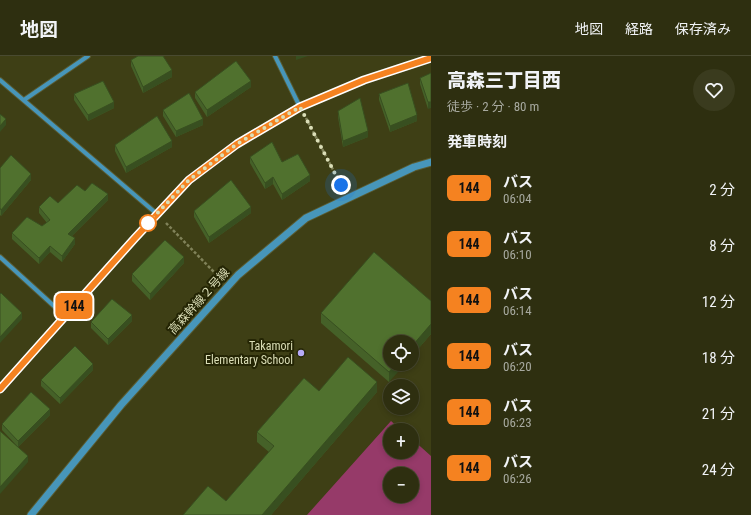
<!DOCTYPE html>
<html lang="ja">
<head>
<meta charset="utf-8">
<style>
  body { margin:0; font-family:"Roboto Condensed","Noto Sans JP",sans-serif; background:#3a3b1e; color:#f1f3f6; height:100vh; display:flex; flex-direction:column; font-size:15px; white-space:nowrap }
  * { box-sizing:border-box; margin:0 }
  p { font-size:13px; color:#a7a99f }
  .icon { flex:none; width:22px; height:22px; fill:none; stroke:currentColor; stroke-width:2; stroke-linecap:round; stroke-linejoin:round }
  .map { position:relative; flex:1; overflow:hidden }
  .panel { display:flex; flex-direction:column; background:#2e2f10; width:320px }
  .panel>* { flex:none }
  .badge { padding:0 8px; border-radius:6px; font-size:14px; line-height:26px }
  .fabs { position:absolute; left:383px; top:279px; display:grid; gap:8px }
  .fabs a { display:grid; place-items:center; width:36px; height:36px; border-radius:50%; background:#2e2f10; box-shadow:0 2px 6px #0003,0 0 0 1px #494a30; font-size:20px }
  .you { position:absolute; width:20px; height:20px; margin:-10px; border:3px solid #fff; border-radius:50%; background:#1a73e8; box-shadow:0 0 0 6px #1a73e833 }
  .map>.badge { position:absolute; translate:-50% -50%; box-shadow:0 0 0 2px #fff }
  h2 { padding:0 16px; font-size:15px; line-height:36px }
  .round { display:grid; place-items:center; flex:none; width:42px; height:42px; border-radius:21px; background:#3a3b1e }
  .overview { display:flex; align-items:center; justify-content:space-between; height:68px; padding:0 16px }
  h1 { font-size:19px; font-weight:800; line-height:30px }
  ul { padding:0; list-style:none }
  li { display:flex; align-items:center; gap:12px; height:56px; padding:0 16px }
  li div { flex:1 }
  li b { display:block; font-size:15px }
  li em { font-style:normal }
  li .badge { min-width:44px; font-weight:700; text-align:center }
  header { display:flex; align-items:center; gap:24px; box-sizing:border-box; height:56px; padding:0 20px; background:#2e2f10; border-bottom:1px solid #494a30 }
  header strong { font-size:19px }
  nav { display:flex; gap:22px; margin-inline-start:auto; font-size:14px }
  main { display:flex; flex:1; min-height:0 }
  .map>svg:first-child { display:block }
  .green { fill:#963a69; fill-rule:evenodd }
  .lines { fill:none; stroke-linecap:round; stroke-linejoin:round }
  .minor-casing { stroke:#5a5c32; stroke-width:6 }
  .tertiary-casing { stroke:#5a5c32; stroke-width:9 }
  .path { stroke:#808259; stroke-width:2.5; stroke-dasharray:3 2; stroke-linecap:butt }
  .minor { stroke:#4796ba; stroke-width:4 }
  .tertiary { stroke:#4796ba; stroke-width:7 }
  .wall { fill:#456128 }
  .shaded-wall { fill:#384f20 }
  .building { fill:#50712e; stroke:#384f20 }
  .line-casing { stroke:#fff; stroke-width:9 }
  .line { stroke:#f58220; stroke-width:6 }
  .walk { stroke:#dbdeb7; stroke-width:4; stroke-dasharray:0 7.2 }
  .stop-dot { fill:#fff; stroke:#f58220; stroke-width:2 }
  .poi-dot { fill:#b7abf7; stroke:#242504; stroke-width:1.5 }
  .labels { text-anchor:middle; stroke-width:4; stroke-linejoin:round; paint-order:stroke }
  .street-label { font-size:12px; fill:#dbdeb7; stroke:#242504 }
  .poi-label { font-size:12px; fill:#dbdeb7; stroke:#242504; text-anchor:end }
</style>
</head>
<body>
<header>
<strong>地図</strong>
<nav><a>地図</a><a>経路</a><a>保存済み</a></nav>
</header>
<main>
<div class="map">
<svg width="431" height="459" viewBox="0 0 431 459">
  <rect width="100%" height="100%" fill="#3e3f15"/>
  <path class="green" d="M391,365l10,9h-11v22h22v-13l19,17v59h-124zM390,418h22v22h-22z"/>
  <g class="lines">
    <defs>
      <path id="minor" d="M275,0l25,51
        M0,24l157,134
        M24,44l64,-44
        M0,201l65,59
        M0,333l135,-151 54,-58 48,-35 63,-38 64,-27 67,-22"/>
      <path id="tertiary" d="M31,459l90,-110 117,-130 68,-57 108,-51 17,-5"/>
    </defs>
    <use href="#minor" class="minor-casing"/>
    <use href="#tertiary" class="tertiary-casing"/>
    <path class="path" d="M306,62l35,67
      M166,167l48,49"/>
    <use href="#minor" class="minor"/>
    <use href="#tertiary" class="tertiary"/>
  </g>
  <path class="wall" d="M131,4l41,17 -29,16 -12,-27z
    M431,17l-3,36 -8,-25v-6z
    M251,31l-44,30 -12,-19v-6z
    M74,38l40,14 -26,13 -14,-21z
    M379,38l38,27 -27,11 -11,-32z
    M163,54l40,15 -27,12 -13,-21z
    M338,55l30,26 -25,10 -5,-30z
    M115,89l57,2 -46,26 -11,-22z
    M250,101l32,5 28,19 -28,19 -9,-16 -8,5 -15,-26z
    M0,112l31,12 -30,36 -1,-1z
    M85,135l23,9 -36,36 3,8 -13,18 -12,-10 -11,12 -27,-25v-6l30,-7 5,-3 -8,-10v-6l19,-4z
    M194,155l57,2 -42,30 -15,-26z
    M184,207l-34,37 -18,-19v-7z
    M321,257l110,21 -19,22v-14l-23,40 -68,-59z
    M132,265l-24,24 -17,-17v-6z
    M93,314l-33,34 -19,-18v-6z
    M377,336l-106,123h-88l43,-14 43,-49 -12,-10v-10z
    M50,359l-32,32 10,15 -10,-15 -16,-17v-6z"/>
  <path class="shaded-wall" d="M296,0h12l-12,4z
    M172,14v7l-29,16v-6z
    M251,25v6l-44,30v-7z
    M114,46v6l-26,13v-6z
    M428,46h3v6l-3,1z
    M417,59v6l-27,11v-6z
    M6,63v6l-6,7v-6z
    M203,63v6l-27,12v-6z
    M368,75v6l-25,10v-6z
    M172,85v6l-46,26v-6z
    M31,118v6l-30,36v-6z
    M310,119v6l-28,19v-6z
    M273,121v7l-8,5v-6z
    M108,138v6l-40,40v-6z
    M251,151v6l-42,30v-6z
    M75,182v6l-13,18v-6z
    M50,190v6l-11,12v-6z
    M184,201v6l-34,37v-6z
    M22,257v6l-22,24v-6z
    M132,259v6l-24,24v-6z
    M431,268v10l-19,22v-10z
    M93,308v6l-33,34v-6z
    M396,308h9l-16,18v-10z
    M377,326v10l-106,123h-9z
    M50,353v6l-32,32v-6z
    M28,400v6l-28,32v-7z"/>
  <path class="building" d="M138,0h25l9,14 -29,17 -12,-27z
    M236,5l15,20 -44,29 -12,-18z
    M431,17v29h-3l-8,-24z
    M103,25l11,21 -26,13 -14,-21z
    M408,27l9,32 -27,11 -11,-32z
    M189,37l14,26 -27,12 -13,-21z
    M360,42l8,33 -25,10 -5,-30z
    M0,58l6,5 -6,7z
    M157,60l15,25 -46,26 -11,-22z
    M272,86l10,20 16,-8 12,21 -28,19 -9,-17 -8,6 -15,-26z
    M11,99l20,19 -30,36 -1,-2v-40z
    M231,124l20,27 -42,30 -15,-26z
    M92,127l16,11 -40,40 7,4 -13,18 -12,-10 -11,12 -27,-25 15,-16 15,9 8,-6 -11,-13 11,-11 8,7 19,-18 8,6z
    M165,184l19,17 -34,37 -18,-20z
    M374,196l57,49v23l-19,22v-4h-22v22h6l-7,8 -68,-59z
    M1,237l21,20 -22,24v-43z
    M112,243l20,16 -24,24 -17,-17z
    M75,290l18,18 -33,34 -19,-18z
    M348,301l29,25 -115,133h-79l25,-29 18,15 48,-55 -17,-14 47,-54 15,13z
    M31,336l19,17 -32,32 -16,-17z
    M0,375l28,25 -28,31z"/>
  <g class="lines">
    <defs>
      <path id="line" d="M0,333l135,-151 54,-58 48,-36 63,-37 64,-27 67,-22"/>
    </defs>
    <use href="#line" class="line-casing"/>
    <use href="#line" class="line"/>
    <path class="walk" d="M148,167l41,-43 48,-36 63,-37 41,78"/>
  </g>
  <circle class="stop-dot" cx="148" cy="167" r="8"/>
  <circle class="poi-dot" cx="301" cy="297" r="4"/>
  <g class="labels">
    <g class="street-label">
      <text transform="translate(199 245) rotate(-48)" y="4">高森幹線２号線</text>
    </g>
    <g class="poi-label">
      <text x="293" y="294">Takamori<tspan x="293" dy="14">Elementary School</tspan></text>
    </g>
  </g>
</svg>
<div class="fabs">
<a><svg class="icon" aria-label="locate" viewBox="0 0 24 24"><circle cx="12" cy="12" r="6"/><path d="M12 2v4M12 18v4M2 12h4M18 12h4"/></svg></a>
<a><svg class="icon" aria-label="layers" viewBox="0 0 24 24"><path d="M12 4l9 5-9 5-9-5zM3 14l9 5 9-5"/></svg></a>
<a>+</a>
<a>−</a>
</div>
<div class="you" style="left:341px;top:129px"></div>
<b class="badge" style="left:74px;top:250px;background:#f58220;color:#111">144</b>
</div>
<section class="panel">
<div class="overview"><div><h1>高森三丁目西</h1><p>徒歩 · 2 分 · 80 m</p></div><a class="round"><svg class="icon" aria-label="heart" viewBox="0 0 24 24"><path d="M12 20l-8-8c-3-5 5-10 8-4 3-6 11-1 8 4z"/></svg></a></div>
<h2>発車時刻</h2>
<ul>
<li><span class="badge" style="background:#f58220;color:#111">144</span><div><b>バス</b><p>06:04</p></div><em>2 分</em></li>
<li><span class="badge" style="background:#f58220;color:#111">144</span><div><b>バス</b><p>06:10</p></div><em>8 分</em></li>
<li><span class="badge" style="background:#f58220;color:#111">144</span><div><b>バス</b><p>06:14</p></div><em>12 分</em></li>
<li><span class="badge" style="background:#f58220;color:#111">144</span><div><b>バス</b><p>06:20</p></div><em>18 分</em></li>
<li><span class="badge" style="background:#f58220;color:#111">144</span><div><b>バス</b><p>06:23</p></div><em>21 分</em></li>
<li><span class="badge" style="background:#f58220;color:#111">144</span><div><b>バス</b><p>06:26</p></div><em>24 分</em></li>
</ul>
</section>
</main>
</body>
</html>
